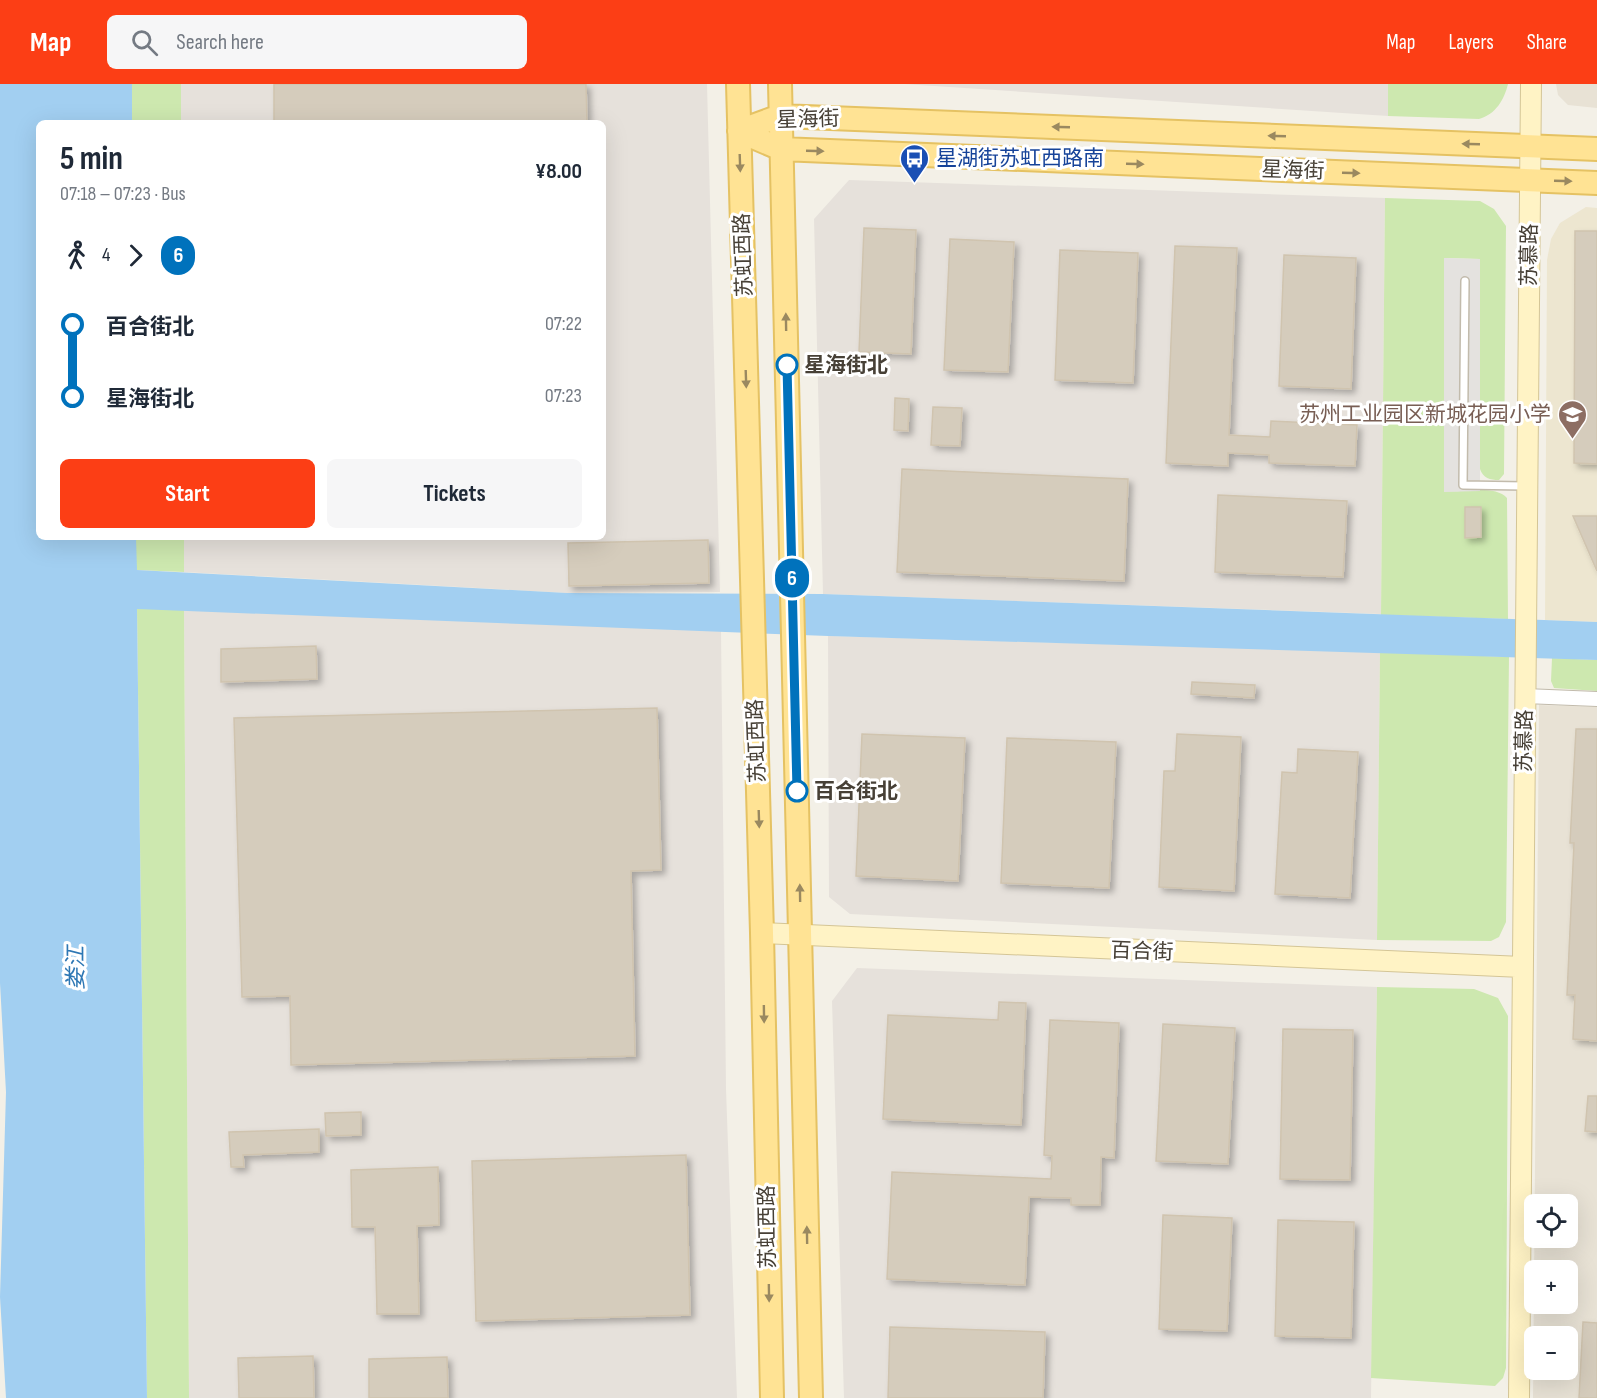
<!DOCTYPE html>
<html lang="en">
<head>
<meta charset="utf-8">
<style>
  body { margin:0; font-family:"Sofia Sans Condensed","Noto Sans SC",sans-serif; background:#f6f6f7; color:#1f2937; height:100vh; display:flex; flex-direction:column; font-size:22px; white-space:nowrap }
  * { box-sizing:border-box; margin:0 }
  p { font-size:20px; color:#747a83 }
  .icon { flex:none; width:33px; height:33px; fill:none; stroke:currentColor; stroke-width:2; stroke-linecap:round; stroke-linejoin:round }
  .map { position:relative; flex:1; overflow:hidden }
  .side { position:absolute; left:36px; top:36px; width:570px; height:420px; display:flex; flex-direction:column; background:#fff; border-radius:9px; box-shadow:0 6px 24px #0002 }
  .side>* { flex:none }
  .badge { padding:0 12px; border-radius:20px; font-size:21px; line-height:39px }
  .buttons { position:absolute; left:1524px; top:1110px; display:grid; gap:12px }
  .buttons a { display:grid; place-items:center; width:54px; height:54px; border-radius:9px; background:#fff; box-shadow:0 6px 24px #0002; font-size:30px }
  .map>.badge { position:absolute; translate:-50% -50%; box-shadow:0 0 0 3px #fff }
  .legs { display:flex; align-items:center; gap:9px; height:66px; padding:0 24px; font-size:20px }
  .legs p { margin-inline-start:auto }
  .overview { display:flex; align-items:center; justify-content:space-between; height:102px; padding:0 24px }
  h1 { font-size:33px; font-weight:700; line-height:45px }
  .button { display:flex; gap:12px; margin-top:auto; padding:12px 24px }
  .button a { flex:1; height:69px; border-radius:9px; background:#fc3e15; color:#fff; font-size:24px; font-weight:700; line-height:69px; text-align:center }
  .button a+a { background:#f6f6f7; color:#1f2937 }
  ul { padding:0 24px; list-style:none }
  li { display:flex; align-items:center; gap:21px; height:72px; font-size:22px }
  li i { display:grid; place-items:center; width:9px; height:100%; margin:0 8px; background:currentColor }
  li i::after { content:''; width:15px; height:15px; margin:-8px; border:4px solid; border-radius:50%; background:#fff }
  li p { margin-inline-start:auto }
  li:first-child i { background:linear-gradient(#0000 50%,currentColor 0) }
  li:last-child i { background:linear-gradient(currentColor 50%,#0000 0) }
  header { display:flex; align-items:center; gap:36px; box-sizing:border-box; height:84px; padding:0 30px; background:#fc3e15; color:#fff }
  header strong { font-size:28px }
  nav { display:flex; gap:33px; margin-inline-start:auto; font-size:21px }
  .search { width:420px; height:54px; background:#f6f6f7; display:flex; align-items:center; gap:15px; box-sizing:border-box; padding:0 21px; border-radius:9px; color:#747a83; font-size:22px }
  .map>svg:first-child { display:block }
  .residential { fill:#e8e2d5; fill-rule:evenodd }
  .industrial { fill:#e6e1db }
  .education { fill:#ede6d0 }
  .green { fill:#cde8af }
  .parking { fill:#e4e2df }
  .water { fill:#a2cff1 }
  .building { fill:#d5ccbc; stroke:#d0c4af; stroke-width:1.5; filter:url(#shadow) }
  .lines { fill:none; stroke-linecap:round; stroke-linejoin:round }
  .lane-casing { stroke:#c2bbac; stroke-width:10 }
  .street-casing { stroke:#c2bbac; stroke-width:16 }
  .secondary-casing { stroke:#d4c596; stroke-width:22 }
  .primary-casing { stroke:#e5c263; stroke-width:26 }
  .lane { stroke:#fff; stroke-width:7 }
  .street { stroke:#fff; stroke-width:14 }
  .secondary { stroke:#fff3c5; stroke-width:20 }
  .primary { stroke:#ffe394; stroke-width:22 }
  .oneway { fill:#9a8960 }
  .line-1-casing { stroke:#fff; stroke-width:14 }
  .line-1 { stroke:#0072bc; stroke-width:9 }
  .stop-1-dot { fill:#fff; stroke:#0072bc; stroke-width:3 }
  .labels { text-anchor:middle; stroke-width:6; stroke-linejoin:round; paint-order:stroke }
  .street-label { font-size:21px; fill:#474036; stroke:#fff }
  .transit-label { font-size:21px; fill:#164399; stroke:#fff; text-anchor:start }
  .stop-label { font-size:21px; font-weight:bold; fill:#474036; stroke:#fff; text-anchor:start }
  .education-label { font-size:21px; fill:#785e54; stroke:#fff; text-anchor:end }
  .water-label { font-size:22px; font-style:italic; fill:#2d77b4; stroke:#fff }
</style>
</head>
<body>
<header>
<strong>Map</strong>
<div class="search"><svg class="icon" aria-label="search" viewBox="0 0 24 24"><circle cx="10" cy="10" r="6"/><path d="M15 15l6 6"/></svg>Search here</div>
<nav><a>Map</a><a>Layers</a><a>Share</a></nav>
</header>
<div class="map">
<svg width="1597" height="1314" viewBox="0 0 1597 1314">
  <defs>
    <filter id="shadow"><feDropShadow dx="4" dy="4" stdDeviation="3" flood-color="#0004"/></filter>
  </defs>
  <rect width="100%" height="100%" fill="#f3f0e7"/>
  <path class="residential" d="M1556,0h41v24l-29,-3 -10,-10z
    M1539,621l58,2v691h-64zM1534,1120h34v34h-34zM1534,1186h34v34h-34zM1534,1252h34v34h-34z"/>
  <path class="industrial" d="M181,0h526l13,508 -153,1 -383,-21v-35h419v-414h-422z
    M905,0h483v32l-469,-31z
    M849,96l536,18 -4,416 -558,-20 -9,-375z
    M184,526l537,21 5,458 11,309h-548z
    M828,552l552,16 -3,288 -527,-26 -21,-17z
    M857,884l520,19 -6,411h-527l-12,-397z"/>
  <path class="education" d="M1586,123l11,1v414l-52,-2 2,-360 4,-21 9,-16z"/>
  <path class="green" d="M132,0h49v39h-49z
    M1388,0h120c-4,16 -12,30 -29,35l-91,-3z
    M1385,114l95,3 14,8 12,17 -2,248 -5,6c-9,0 -16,-2 -19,-11v-210l-36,-1v233c17,2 51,-7 63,7l1,121 -127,-4z
    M136,453h48v35l-48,-2z
    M137,524l47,2 5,788h-42z
    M1380,568l129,5 -3,265 -7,15 -8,4 -114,-1z
    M1552,574l45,2v31l-43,-3 -3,-7z
    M1377,903l97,2 24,9 10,18 -2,352 -3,10 -8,8 -124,-8z"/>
  <path class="parking" d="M1444,174l36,1v232l-36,1z"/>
  <path class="water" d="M0,0h132v39h-93v414h97l1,33 430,23 256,1 774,28v38l-769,-24 -691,-27 10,789h-141l-6,-101 6,-205 -6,-109z"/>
  <path class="building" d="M274,0h312l1,39h-313z
    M864,144l52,2 -5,124 -52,-2z
    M1575,147h22v233l-23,-1z
    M950,155l64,3 -6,130 -64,-2z
    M1175,162l62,2 -8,187 41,2 1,-16 86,4 -2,41 -86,-3v-8l-41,-2v13l-62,-3z
    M1060,166l78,3 -5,130 -78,-3z
    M1284,171l72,3 -5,131 -72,-3z
    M895,314l14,1 -1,32 -14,-1z
    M933,323l29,1 -2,38 -29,-1z
    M902,385l226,10 -4,102 -227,-9z
    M1218,411l129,6 -4,76 -128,-5z
    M1465,423h16v30l-16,1z
    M1573,432h24v55z
    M708,456l1,43 -140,3 -1,-43z
    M316,562l1,33 -96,3v-33z
    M1192,598l63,3 -1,13 -63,-4z
    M657,624l4,162 -30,1 4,185 -344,9 -1,-69 -48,1 -8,-279z
    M1576,645h21v312l-24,-2 2,-44h-8l7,-152h-4z
    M862,650l103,4 -7,143 -102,-5z
    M1177,650l64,3 -7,154 -75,-4 5,-116h11z
    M1007,654l109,4 -7,146 -108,-5z
    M1298,665l60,3 -8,146 -75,-4 7,-122 15,1z
    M999,918l27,1 -5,122 -138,-6 5,-104 110,5z
    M1050,936l69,3 -5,135 -13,-1 -1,48h-29v-7l-42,-1 -4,88 -138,-6 5,-107 159,7 1,-23 -8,-1z
    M1163,940l72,4 -7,136 -72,-3z
    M1283,945l70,1 -3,150 -70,-1z
    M1588,1012h9v36l-12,-1z
    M361,1028v23l-35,1 -1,-23z
    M319,1045v23l-76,3 1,12h-13l-2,-35z
    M686,1071l4,160 -214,6 -4,-160z
    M438,1083l1,58 -22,1 2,88h-42l-2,-87h-23l-1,-57z
    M1163,1131l69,3 -5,113 -68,-2z
    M1278,1136l76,2 -3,116 -76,-2z
    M1583,1238l14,1v75h-18z
    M890,1243l155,5 -2,66h-155z
    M313,1272l1,42h-75l-1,-40z
    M447,1273l1,41h-79v-39z"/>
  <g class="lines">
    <defs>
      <path id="lane" d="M1465,197l-2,204 61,1"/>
      <path id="street" d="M1525,612l72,3"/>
      <path id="secondary" d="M762,849l760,34
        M1519,1314l12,-1314"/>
      <path id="primary" d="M738,0l24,849 10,465
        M780,0l31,1314
        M739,47l42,18 816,34
        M739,47l41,-15 817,33"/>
    </defs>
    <use href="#lane" class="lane-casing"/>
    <use href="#street" class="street-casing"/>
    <use href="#secondary" class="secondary-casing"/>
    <use href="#primary" class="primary-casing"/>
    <use href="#lane" class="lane"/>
    <use href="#street" class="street"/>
    <use href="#secondary" class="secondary"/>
    <use href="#primary" class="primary"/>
  </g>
  <defs><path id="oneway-solid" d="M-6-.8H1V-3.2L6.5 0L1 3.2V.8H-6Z" transform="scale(1.5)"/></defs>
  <g class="oneway">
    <use href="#oneway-solid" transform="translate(1061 43) rotate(-178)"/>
    <use href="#oneway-solid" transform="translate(1277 52) rotate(-178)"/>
    <use href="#oneway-solid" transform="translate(1471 60) rotate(-178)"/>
    <use href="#oneway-solid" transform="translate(815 67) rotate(2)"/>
    <use href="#oneway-solid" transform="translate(740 79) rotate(88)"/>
    <use href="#oneway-solid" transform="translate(1135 80) rotate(2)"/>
    <use href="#oneway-solid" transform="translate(1351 89) rotate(2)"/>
    <use href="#oneway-solid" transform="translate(1563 97) rotate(2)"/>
    <use href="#oneway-solid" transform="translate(786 238) rotate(-91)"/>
    <use href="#oneway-solid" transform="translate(746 295) rotate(88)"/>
    <use href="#oneway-solid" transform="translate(759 735) rotate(88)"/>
    <use href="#oneway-solid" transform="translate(800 809) rotate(-91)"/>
    <use href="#oneway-solid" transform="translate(764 930) rotate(89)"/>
    <use href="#oneway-solid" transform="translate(807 1151) rotate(-91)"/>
    <use href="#oneway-solid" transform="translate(769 1209) rotate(89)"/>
  </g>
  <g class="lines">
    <defs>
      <path id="line-1" d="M787,281l10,426"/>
    </defs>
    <use href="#line-1" class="line-1-casing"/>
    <use href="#line-1" class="line-1"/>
  </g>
  <defs>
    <symbol id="bus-pin" viewBox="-11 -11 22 30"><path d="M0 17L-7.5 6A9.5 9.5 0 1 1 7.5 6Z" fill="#1a4fb4" stroke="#fff"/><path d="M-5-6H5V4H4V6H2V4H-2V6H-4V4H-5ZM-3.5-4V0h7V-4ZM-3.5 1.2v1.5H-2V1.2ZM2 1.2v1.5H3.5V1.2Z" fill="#fff"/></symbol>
    <symbol id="school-pin" viewBox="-11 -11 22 30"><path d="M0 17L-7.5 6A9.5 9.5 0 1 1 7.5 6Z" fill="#8d6e63" stroke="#fff"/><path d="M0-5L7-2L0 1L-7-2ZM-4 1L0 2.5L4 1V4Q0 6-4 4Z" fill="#fff"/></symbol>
  </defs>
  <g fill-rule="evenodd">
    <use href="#bus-pin" x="898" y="58" width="33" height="45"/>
    <use href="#school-pin" x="1556" y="314" width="33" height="45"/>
  </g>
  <g class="stop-1-dot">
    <circle cx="787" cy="281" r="10"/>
    <circle cx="797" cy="707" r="10"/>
  </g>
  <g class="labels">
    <g class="street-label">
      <text transform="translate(808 35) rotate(-2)" y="7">星海街</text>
      <text transform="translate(1293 86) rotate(2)" y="7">星海街</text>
      <text transform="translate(743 171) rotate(-92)" y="7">苏虹西路</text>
      <text transform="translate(1529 171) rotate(-89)" y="7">苏慕路</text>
      <text transform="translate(756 657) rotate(-92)" y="7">苏虹西路</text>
      <text transform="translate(1524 657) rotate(-89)" y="7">苏慕路</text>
      <text transform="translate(1142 867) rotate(2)" y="7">百合街</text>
      <text transform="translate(767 1143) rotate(-91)" y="7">苏虹西路</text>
    </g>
    <g class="transit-label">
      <text x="936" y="81">星湖街苏虹西路南</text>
    </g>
    <g class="stop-label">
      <text x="804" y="288">星海街北</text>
      <text x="814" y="714">百合街北</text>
    </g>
    <g class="education-label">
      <text x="1551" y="337">苏州工业园区新城花园小学</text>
    </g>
    <g class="water-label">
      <text transform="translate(75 884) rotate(-90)" y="8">娄江</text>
    </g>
  </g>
</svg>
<div class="buttons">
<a><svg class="icon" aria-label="locate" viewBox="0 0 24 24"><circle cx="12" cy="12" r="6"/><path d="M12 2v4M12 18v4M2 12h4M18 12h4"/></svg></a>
<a>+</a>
<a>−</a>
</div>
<b class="badge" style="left:792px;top:494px;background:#0072bc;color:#fff">6</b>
<section class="side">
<div class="overview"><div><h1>5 min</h1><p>07:18 – 07:23 · Bus</p></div><b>¥8.00</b></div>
<div class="legs"><svg class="icon" aria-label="walk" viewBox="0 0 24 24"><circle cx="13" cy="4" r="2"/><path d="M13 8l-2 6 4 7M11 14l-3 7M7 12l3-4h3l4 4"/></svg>4<svg class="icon" aria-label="forward" viewBox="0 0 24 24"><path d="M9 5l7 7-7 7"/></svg><b class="badge" style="background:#0072bc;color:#fff">6</b></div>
<ul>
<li><i style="color:#0072bc"></i><b>百合街北</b><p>07:22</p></li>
<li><i style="color:#0072bc"></i><b>星海街北</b><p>07:23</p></li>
</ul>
<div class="button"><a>Start</a><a>Tickets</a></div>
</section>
</div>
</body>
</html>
